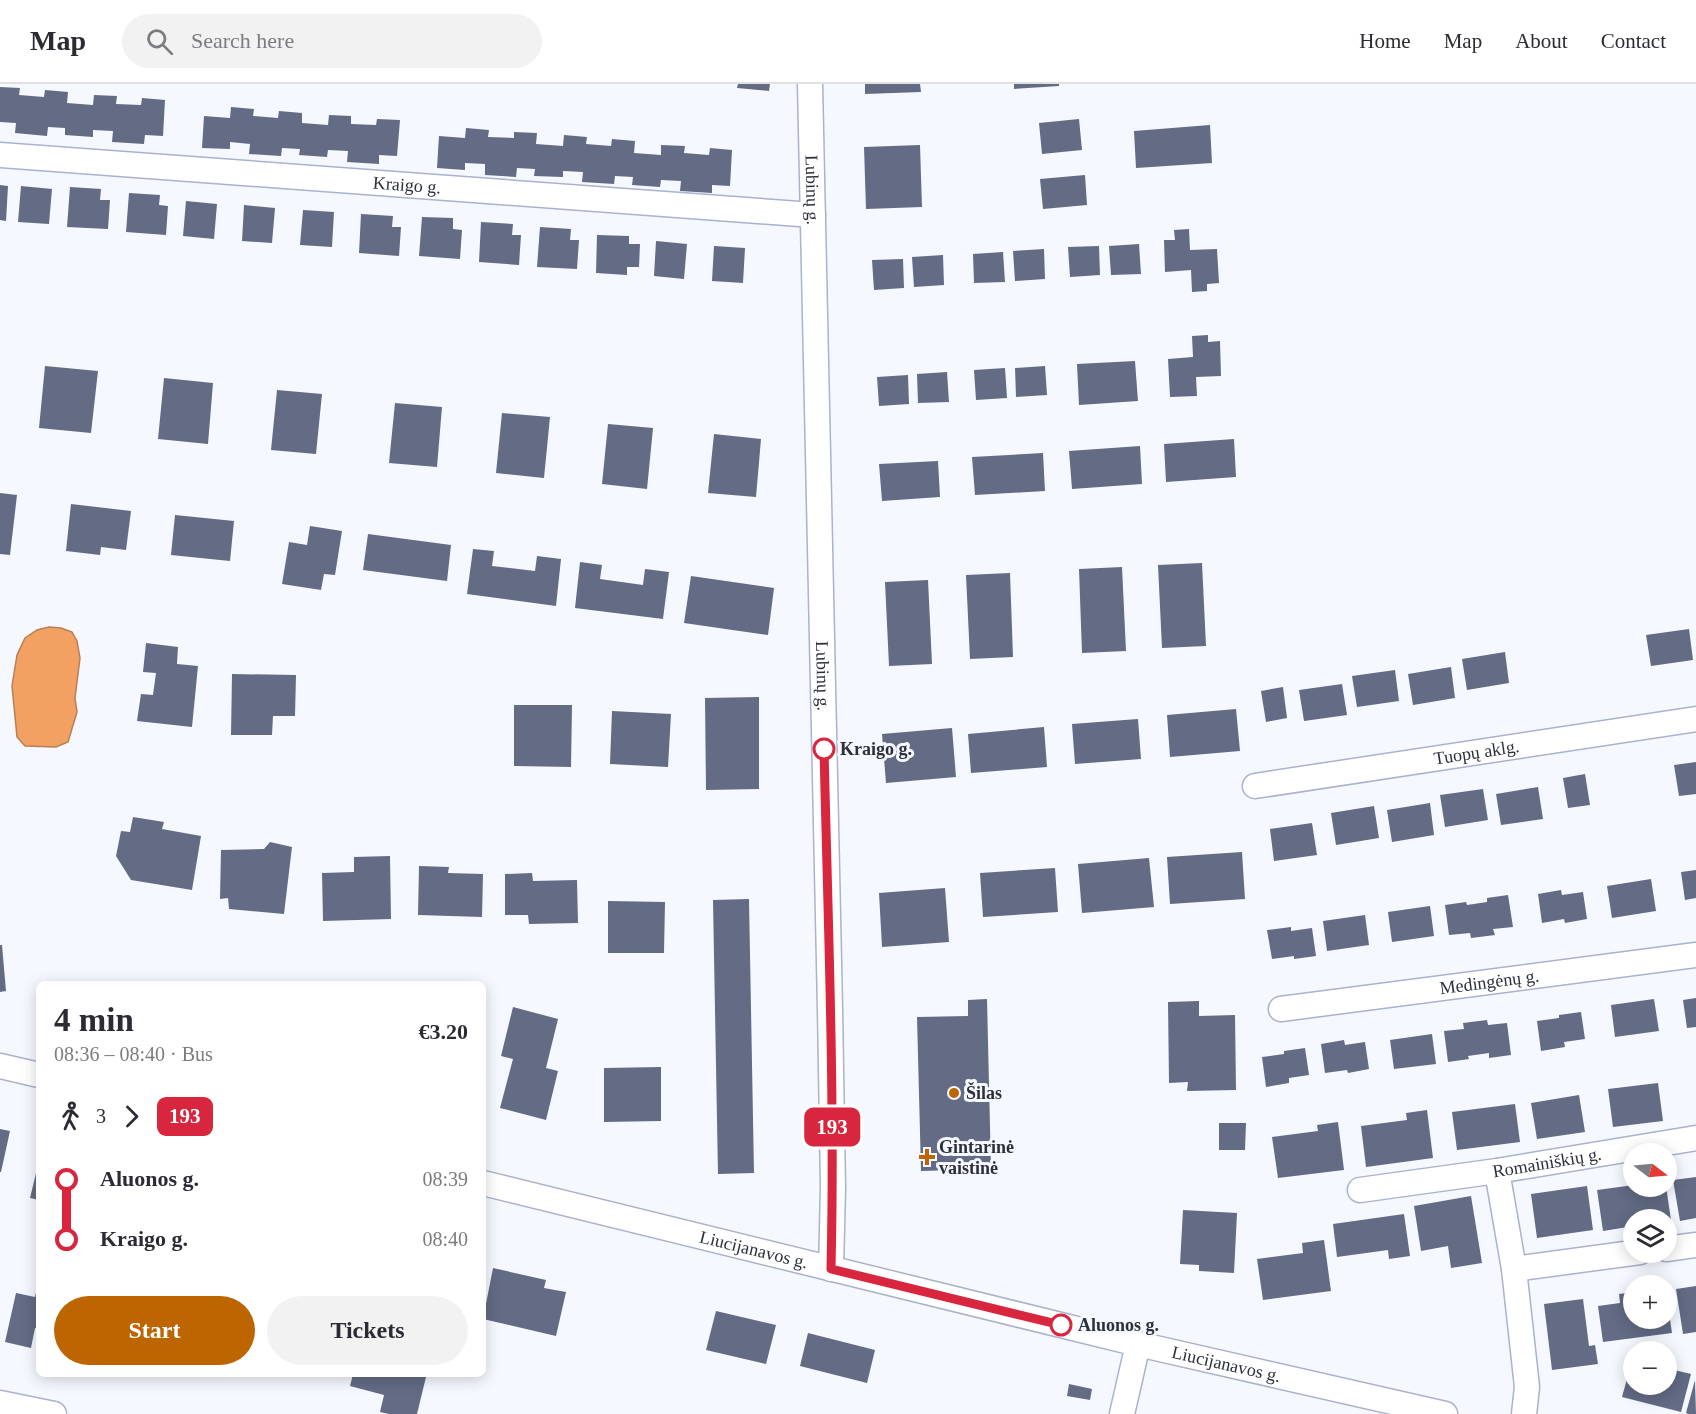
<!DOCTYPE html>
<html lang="en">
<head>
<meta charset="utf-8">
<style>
  body { margin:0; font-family:"Times New Roman",serif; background:#f2f2f3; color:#2b2b33; height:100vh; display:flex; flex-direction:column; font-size:22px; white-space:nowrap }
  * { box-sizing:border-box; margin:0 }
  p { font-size:20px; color:#7c7c81 }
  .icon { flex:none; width:33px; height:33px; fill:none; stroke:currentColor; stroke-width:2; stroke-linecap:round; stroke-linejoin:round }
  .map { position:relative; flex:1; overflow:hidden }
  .panel { position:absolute; left:36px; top:897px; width:450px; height:396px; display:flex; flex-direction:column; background:#fff; border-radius:9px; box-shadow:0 3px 15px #0003 }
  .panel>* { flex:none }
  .badge { padding:0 12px; border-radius:9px; font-size:21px; line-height:39px }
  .needle { width:39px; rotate:106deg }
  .tools { position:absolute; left:1623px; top:1059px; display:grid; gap:12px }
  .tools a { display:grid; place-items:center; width:54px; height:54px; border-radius:50%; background:#fff; box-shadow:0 3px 15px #0003; font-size:30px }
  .map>.badge { position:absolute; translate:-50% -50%; box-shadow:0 0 0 3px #fff }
  .legs { display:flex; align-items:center; gap:9px; height:66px; padding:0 18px; font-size:20px }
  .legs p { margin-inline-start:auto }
  .summary { display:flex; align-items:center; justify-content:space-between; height:102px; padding:0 18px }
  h1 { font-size:33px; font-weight:700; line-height:45px }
  .cta { display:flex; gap:12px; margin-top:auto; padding:12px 18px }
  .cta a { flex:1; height:69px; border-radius:36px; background:#bd6500; color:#fff; font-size:24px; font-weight:700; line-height:69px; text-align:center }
  .cta a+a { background:#f2f2f3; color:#2b2b33 }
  ul { padding:0 18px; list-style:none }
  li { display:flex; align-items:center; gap:21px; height:60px; font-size:22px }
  li i { display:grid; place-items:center; width:9px; height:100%; margin:0 8px; background:currentColor }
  li i::after { content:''; width:15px; height:15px; margin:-8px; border:4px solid; border-radius:50%; background:#fff }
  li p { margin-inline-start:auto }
  li:first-child i { background:linear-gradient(#0000 50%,currentColor 0) }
  li:last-child i { background:linear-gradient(currentColor 50%,#0000 0) }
  header { display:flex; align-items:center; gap:36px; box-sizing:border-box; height:84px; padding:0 30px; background:#fff; border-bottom:2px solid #e1e1e2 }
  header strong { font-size:28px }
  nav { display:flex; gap:33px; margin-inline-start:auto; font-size:21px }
  .search { width:420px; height:54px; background:#f2f2f3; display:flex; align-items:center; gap:15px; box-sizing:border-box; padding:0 21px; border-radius:33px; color:#7c7c81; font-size:22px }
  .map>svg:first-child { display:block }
  .water { fill:#f3a162; stroke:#b77f56; stroke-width:1.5 }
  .building { fill:#636b85 }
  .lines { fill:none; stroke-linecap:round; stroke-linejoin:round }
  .street-casing { stroke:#a9b2ce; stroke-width:27 }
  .street { stroke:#fff; stroke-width:24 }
  .line-1-casing { stroke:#fff; stroke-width:14 }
  .line-1 { stroke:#d7263d; stroke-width:9 }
  .stop-1-dot { fill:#fff; stroke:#d7263d; stroke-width:3 }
  .poi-dot { fill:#bd6500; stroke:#f6f8ff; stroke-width:2 }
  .labels { text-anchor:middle; stroke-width:6; stroke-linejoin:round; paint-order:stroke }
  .street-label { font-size:18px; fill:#2c303b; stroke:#f6f8ff }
  .stop-label { font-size:18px; font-weight:bold; fill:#2c303b; stroke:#f6f8ff; text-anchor:start }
  .poi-label { font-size:18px; font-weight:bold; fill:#2c303b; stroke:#f6f8ff; text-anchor:start }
</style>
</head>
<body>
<header>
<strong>Map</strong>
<div class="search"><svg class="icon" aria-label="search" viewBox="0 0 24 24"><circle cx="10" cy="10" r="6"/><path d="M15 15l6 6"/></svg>Search here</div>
<nav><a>Home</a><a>Map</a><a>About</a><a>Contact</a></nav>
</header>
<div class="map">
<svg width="1696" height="1330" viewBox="0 0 1696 1330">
  <rect width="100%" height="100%" fill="#f6f8ff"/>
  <path class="water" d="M49,543l12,1 11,4 5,9 3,17 -5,40 2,14 -9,30 -12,5 -31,-1 -8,-9 -5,-51 5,-31 8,-17 12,-8z"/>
  <path class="building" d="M738,0h32l-1,7 -32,-3z
    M865,0h55l1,8 -56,2z
    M1014,0h45v2l-45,3z
    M0,3l20,1 -1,7 25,2 1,-7 23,2 -1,11 26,2 1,-10 23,1 -1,8 25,1 1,-7 23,2 -2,36 -18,-1 -1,9 -32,-2 1,-11 -20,-1v7l-28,-2v-7l-17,-1 -1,9 -32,-3 1,-10 -16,-1z
    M231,23l23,2 -1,7 25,2 1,-7 23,2v10l26,2 1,-10 22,1v8l25,1 1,-6 23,1 -3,36 -18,-1v9l-32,-2 1,-11 -20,-1 -1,7 -28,-2 1,-6 -18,-1 -1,8 -32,-2 1,-10 -20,-2v7l-28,-1 2,-32 26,2z
    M1079,35l3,31 -40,4 -3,-31z
    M1210,41l2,38 -76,5 -2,-37z
    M466,44l23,2 -1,7 26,1v-6l23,1 -1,11 27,2 1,-11 23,2 -1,7 25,2 1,-7 23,2 -1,12 27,2v-10l24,1 -1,7 25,2 1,-7 22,2 -2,36 -18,-1v8l-32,-2 1,-10 -20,-1 -1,7 -28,-2 1,-8 -18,-1 -1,8 -32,-2 1,-10 -20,-1v6l-29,-1 1,-7 -18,-1 -1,9 -31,-2v-11l-20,-1v7l-28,-2 2,-32 26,2z
    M920,61l2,62 -56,2 -2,-62z
    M1085,91l2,30 -44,4 -3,-30z
    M0,101l8,1 -2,35 -6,-1z
    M21,102l31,3 -3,35 -31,-2z
    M70,103l31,2 -1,11h10l-2,29 -41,-2z
    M129,109l31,2 -1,10 9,1 -2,29 -40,-3z
    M186,117l31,3 -3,35 -31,-3z
    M244,121l31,3 -3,35 -30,-2z
    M303,126l31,2 -2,35 -32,-2z
    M361,130l32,2 -1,11h9l-2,29 -40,-3z
    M422,133l31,1v11l9,1 -2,29 -41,-3z
    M481,138l32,2 -1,11h9l-2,30 -40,-3z
    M540,143l31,2 -1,11h9l-2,29 -40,-2z
    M1189,145l1,21 27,-1 2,34 -12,1v7l-15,1 -1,-22 -26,2 -1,-32h11l-1,-10z
    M597,151l32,1v8h11l-1,23h-12v8l-31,-2z
    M656,157l31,3 -3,35 -30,-3z
    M1139,160l2,30 -30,1 -2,-29z
    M714,162l31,2 -2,35 -31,-2z
    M1099,162l1,29 -30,2 -2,-30z
    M1044,165l1,30 -30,2 -2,-30z
    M1003,168l2,30 -31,1 -1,-29z
    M943,171l1,30 -30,2 -2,-30z
    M903,175l1,29 -30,2 -2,-30z
    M1208,251v7l12,-1 1,35 -25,1 1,19 -27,1 -2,-38 25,-2 -1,-21z
    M1135,277l3,40 -59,4 -2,-41z
    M45,282l53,5 -7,62 -52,-5z
    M1045,282l2,29 -31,2 -1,-29z
    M1005,284l2,30 -31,2 -2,-30z
    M947,288l2,30 -31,1 -1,-29z
    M908,291l1,29 -30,2 -2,-29z
    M164,294l49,5 -5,61 -50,-5z
    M277,306l45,4 -6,60 -45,-4z
    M395,319l47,4 -5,60 -48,-4z
    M502,329l48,4 -6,61 -48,-5z
    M608,340l45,4 -6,61 -45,-5z
    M714,350l47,5 -5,58 -48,-4z
    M1234,355l2,38 -70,5 -2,-38z
    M1140,362l2,38 -70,5 -3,-38z
    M1043,369l2,38 -70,4 -3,-38z
    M938,377l2,36 -58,4 -3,-37z
    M0,409l17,2 -7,60 -10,-1z
    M71,420l60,7 -5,39 -25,-3 -1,8 -34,-4z
    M175,431l59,6 -4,40 -59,-6z
    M310,442l32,5 -7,44 -11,-1 -3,16 -39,-6 7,-42 18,3z
    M368,450l83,11 -4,36 -84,-11z
    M473,465l21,2 -2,15 43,5 2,-15 24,3 -5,47 -89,-12z
    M580,478l22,3 -2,14 43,6 2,-16 24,3 -6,47 -88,-11z
    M1202,479l4,83 -44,2 -4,-83z
    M1122,483l4,84 -44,2 -3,-84z
    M1010,489l3,84 -43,2 -4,-84z
    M691,492l83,12 -6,47 -84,-12z
    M928,496l4,84 -43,2 -4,-84z
    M1689,545l4,31 -42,6 -5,-31z
    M146,559l32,4 -1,17 21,2 -6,61 -55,-6 4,-27 12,1 3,-22 -13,-1z
    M1505,568l4,31 -42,7 -5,-31z
    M1451,583l4,31 -42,7 -5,-31z
    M1395,586l4,31 -42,6 -5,-31z
    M232,590l64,1 -1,41h-22l-1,19h-41z
    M1342,600l5,31 -43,6 -5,-31z
    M1283,603l4,31 -21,4 -5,-31z
    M759,613v92l-53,1 -1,-92z
    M514,621h58l-1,62 -57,-1z
    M1236,625l4,42 -70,6 -3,-42z
    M612,627l59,3 -3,53 -58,-3z
    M1138,635l3,40 -66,5 -3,-40z
    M1044,643l3,40 -76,6 -3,-39z
    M952,644l4,49 -70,6 -4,-49z
    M1696,678v32l-17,2 -5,-31z
    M1585,690l5,31 -22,3 -5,-30z
    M1538,703l5,32 -42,6 -5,-31z
    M1483,705l5,31 -43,7 -5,-32z
    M1430,719l4,32 -42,7 -5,-32z
    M1374,722l5,32 -43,7 -5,-32z
    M133,733l31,5 -2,7 39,7 -9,54 -61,-10 -15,-24 5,-25 9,1z
    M1312,739l5,32 -43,6 -4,-32z
    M270,758l22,5 -8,67 -55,-5 -1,-11 -8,1 1,-49 43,-1z
    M1242,768l3,47 -75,5 -3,-47z
    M390,772l1,63 -68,2 -1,-48 32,-1v-15z
    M1149,774l5,49 -72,6 -4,-49z
    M419,782l30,1 -1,6 35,1 -1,43 -64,-2z
    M1055,784l3,44 -75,5 -3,-44z
    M1696,786v28l-11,2 -4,-28z
    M532,789l1,8 44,-1 1,43 -49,1 -1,-9h-23v-41z
    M1651,795l5,32 -44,7 -5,-32z
    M945,804l4,54 -67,5 -3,-54z
    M1561,806l1,5 21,-3 4,27 -22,4 -1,-4 -22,4 -4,-29z
    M1508,811l5,32 -20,2 2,6 -24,3 -1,-5 -21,2 -4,-30 21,-3 1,3 20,-3v-4z
    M749,815l5,274 -36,1 -5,-274z
    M608,817l57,1 -1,51h-56z
    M1430,822l4,30 -42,6 -4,-30z
    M1365,831l4,30 -42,6 -4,-30z
    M1291,843v4l21,-3 4,28 -22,3v-3l-22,3 -5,-29z
    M0,861h2l4,46 -6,1z
    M1696,914v29l-9,1 -4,-28z
    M987,915l4,170 -70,2 -4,-154 51,-1v-16z
    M1654,915l5,32 -44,6 -4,-32z
    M1199,917v15l36,-1 1,75 -49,1 1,-9 -19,1 -1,-81z
    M513,923l45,12 -12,49 12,3 -12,49 -46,-12 13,-49 -12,-3z
    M1581,928l4,27 -21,3 1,5 -24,4 -4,-30 22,-3v-3z
    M1487,936l1,5 19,-2 4,32 -22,3v-5l-21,3 1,3 -21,3 -4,-31 20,-2 -1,-6z
    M1432,950l4,30 -42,5 -4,-29z
    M1344,956l1,5 20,-3 4,27 -21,4 -1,-3 -22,3 -4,-29z
    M1305,964l4,27 -20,3v5l-23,4 -4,-30 22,-3v-3z
    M661,983v54l-57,1v-54z
    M1658,999l5,38 -50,6 -5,-38z
    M1579,1011l6,37 -48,7 -6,-36z
    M1515,1020l5,38 -63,8 -5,-38z
    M1427,1026l6,48 -67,9 -5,-41 46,-6 -1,-7z
    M1338,1038l6,48 -66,8 -6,-41 46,-6 -1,-6z
    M1219,1039h27l-1,27h-26z
    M0,1045l10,2 -9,41h-1z
    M38,1081h1v35l-9,-2z
    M1696,1093v41l-16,3 -7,-41z
    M1634,1101v1h32l5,34h-37v6l-31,5 -6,-41z
    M1587,1102l6,44 -56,8 -6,-44z
    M1471,1112l11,67 -31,5 -3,-22 -27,5 -7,-45z
    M1183,1126l54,3 -3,60 -35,-2v-6l-19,-1z
    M1404,1130l6,42 -21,3 -1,-9 -51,7 -4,-33z
    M1324,1156l7,51 -68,9 -6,-41 46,-6 -1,-10z
    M493,1184l53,12 -2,8 22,4 -10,44 -73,-17z
    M38,1200l1,45 -4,-1 -4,20 -26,-6 11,-49 19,4z
    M1696,1202v46l-13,2 -7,-45z
    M1634,1208v26h32l2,-13 4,28 -69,9 -5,-36 22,-3 -1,-9z
    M1583,1215l6,47 6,-1 3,19 -46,6 -8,-66z
    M716,1227l60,14 -10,39 -60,-14z
    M808,1249l67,17 -8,33 -67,-17z
    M1633,1273l1,27h32v-16l25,6 -10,38 -59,-15z
    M353,1290h63l10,3 -9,37h-28l-9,-2 4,-17 -34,-9z
    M1695,1296l1,34h-7l-3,-1z
    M1069,1300l23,5 -2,11 -23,-4z"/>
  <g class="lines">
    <defs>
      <g id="street">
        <path id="s1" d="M810,0l20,925 3,179 -2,81"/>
        <path id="s2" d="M0,71l813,60"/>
        <path id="s3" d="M1255,702l441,-67"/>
        <path id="s4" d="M1281,925l415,-54"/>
        <path d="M0,982l39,9"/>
        <path d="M1497,1087l17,98"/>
        <path id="s5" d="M483,1099l655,161 307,70"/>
        <path id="s6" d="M1360,1106l137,-19 199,-33"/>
        <path d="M1666,1165l30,-4"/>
        <path d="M0,1319l54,11"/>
        <path d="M1122,1330l16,-70"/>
        <path d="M1524,1330l3,-27 -13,-118 126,-17"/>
      </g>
    </defs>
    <use href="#street" class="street-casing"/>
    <use href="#street" class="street"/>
  </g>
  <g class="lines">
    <defs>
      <path id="line-1" d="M824,665c4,173 11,346 7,520l230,56"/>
    </defs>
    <use href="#line-1" class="line-1-casing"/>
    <use href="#line-1" class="line-1"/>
  </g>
  <g class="stop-1-dot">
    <circle cx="824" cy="665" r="10"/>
    <circle cx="1061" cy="1241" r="10"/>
  </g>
  <g class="poi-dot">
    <circle cx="954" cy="1009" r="6"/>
    <path d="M924 1064h6v6h6v6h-6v6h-6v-6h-6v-6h6z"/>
  </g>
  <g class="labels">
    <g class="street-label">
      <text dy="6" stroke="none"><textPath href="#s2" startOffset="408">Kraigo g.</textPath></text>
      <text dy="6" stroke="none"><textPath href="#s1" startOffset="106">Lubinų g.</textPath></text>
      <text dy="6" stroke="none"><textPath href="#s1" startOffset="592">Lubinų g.</textPath></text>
      <text dy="6" stroke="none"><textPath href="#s3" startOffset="224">Tuopų aklg.</textPath></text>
      <text dy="6" stroke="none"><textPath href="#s4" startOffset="210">Medingėnų g.</textPath></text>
      <text dy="6" stroke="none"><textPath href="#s6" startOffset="189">Romainiškių g.</textPath></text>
      <text dy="6" stroke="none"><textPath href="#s5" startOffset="279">Liucijanavos g.</textPath></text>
      <text dy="6" stroke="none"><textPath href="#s5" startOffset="765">Liucijanavos g.</textPath></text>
    </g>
    <g class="stop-label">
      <text x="840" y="671">Kraigo g.</text>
      <text x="1078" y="1247">Aluonos g.</text>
    </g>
    <g class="poi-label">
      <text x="966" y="1015">Šilas</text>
      <text x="939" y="1069">Gintarinė<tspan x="939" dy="21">vaistinė</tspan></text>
    </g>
  </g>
</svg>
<div class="tools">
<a><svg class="needle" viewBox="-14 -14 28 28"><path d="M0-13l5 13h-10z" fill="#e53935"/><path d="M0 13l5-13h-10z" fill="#7c7c81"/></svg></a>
<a><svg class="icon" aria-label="layers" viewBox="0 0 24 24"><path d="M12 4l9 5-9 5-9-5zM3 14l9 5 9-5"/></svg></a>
<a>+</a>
<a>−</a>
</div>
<b class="badge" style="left:832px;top:1043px;background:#d7263d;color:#fff">193</b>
<section class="panel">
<div class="summary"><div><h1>4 min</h1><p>08:36 – 08:40 · Bus</p></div><b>€3.20</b></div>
<div class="legs"><svg class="icon" aria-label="walk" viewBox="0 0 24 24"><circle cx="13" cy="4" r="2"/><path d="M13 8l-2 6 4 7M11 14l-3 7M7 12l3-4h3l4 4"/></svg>3<svg class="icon" aria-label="forward" viewBox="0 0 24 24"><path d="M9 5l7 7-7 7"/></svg><b class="badge" style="background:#d7263d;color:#fff">193</b></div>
<ul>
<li><i style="color:#d7263d"></i><b>Aluonos g.</b><p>08:39</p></li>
<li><i style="color:#d7263d"></i><b>Kraigo g.</b><p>08:40</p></li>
</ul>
<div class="cta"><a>Start</a><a>Tickets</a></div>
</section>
</div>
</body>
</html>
